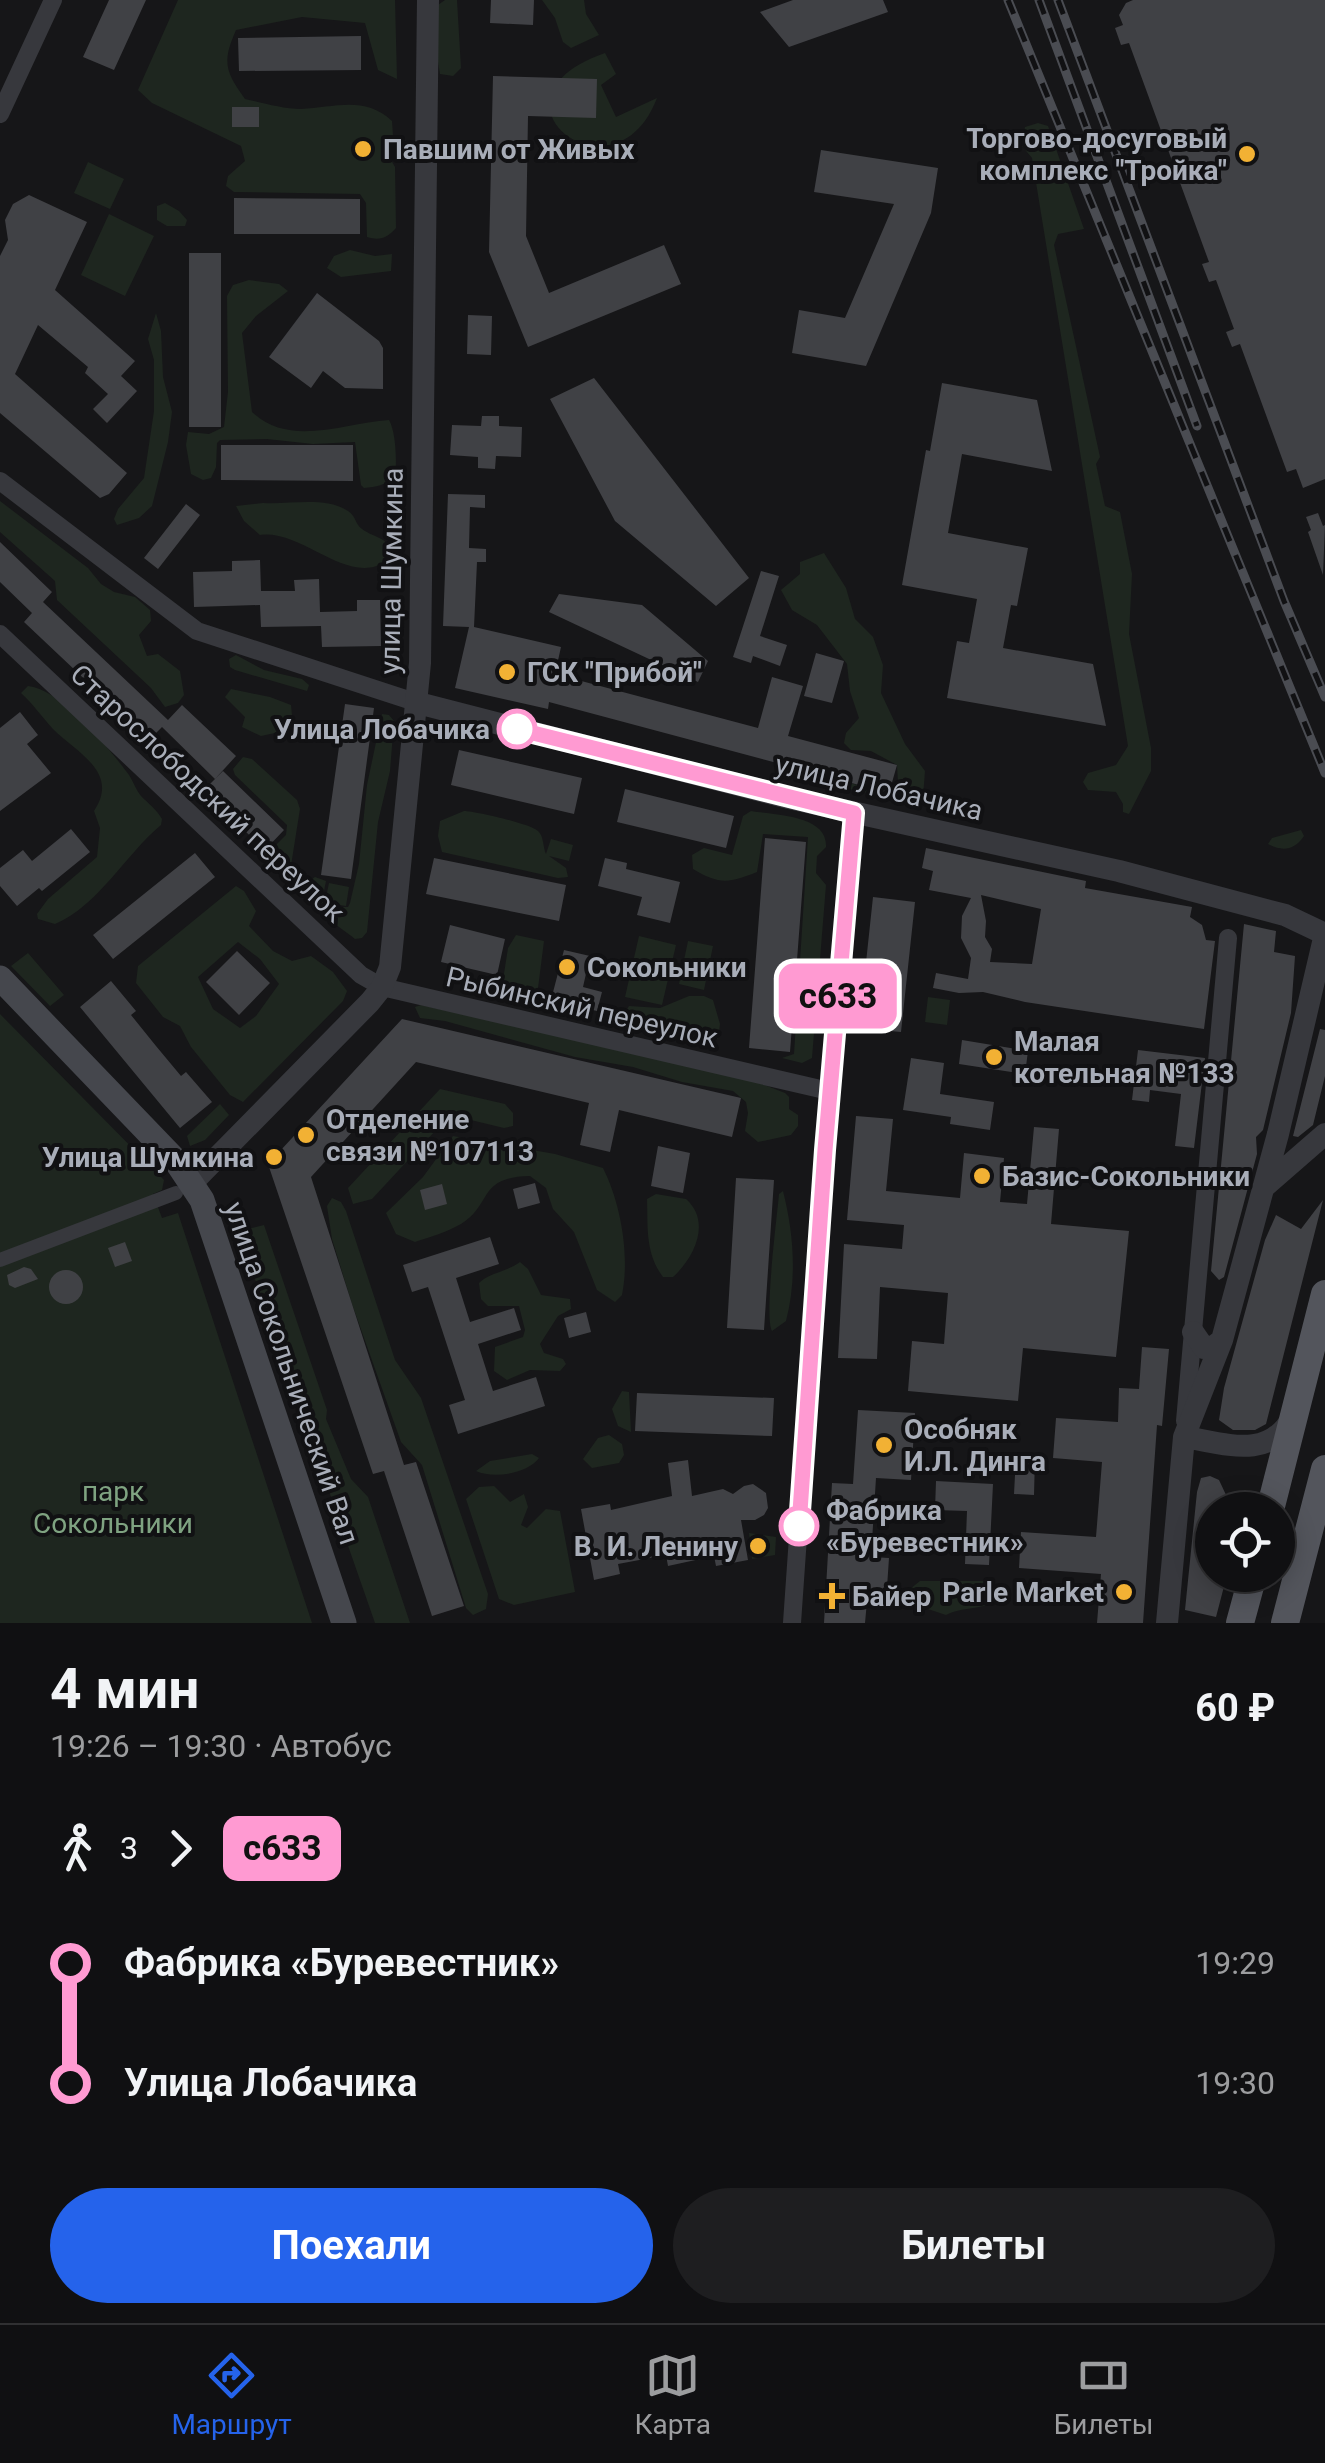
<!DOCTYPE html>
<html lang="ru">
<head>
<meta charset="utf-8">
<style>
  body { margin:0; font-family:Roboto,sans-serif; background:#1e1e20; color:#f1f3f6; height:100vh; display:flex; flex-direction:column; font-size:38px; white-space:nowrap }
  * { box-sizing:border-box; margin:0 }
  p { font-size:32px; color:#9c9d9f }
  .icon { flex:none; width:55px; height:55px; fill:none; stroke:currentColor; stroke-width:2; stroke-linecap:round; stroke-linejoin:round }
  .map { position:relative; height:1623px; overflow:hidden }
  .panel { display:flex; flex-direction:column; background:#101012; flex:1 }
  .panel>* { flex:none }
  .badge { padding:0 20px; border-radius:15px; font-size:35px; line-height:65px }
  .fabs { position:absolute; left:1195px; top:1492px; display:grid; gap:20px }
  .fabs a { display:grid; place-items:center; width:100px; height:100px; border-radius:50%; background:#101012; box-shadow:0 5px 25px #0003,0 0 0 2px #303032; font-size:50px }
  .map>.badge { position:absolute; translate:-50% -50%; box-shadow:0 0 0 5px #fff }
  .legs { display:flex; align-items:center; gap:15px; height:110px; padding:0 50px; font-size:32px }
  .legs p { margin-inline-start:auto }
  .summary { display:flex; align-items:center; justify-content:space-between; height:170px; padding:0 50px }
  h1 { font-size:55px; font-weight:700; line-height:75px }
  .action { display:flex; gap:20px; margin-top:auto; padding:20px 50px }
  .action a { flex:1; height:115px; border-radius:60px; background:#2563eb; color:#fff; font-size:40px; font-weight:700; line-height:115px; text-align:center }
  .action a+a { background:#1e1e20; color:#f1f3f6 }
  ul { padding:0 50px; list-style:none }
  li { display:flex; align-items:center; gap:35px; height:120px; font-size:38px }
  li i { display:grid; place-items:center; width:15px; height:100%; margin:0 12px; background:currentColor }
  li i::after { content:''; width:25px; height:25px; margin:-12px; border:8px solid; border-radius:50%; background:#101012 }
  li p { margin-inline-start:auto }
  li:first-child i { background:linear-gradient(#0000 50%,currentColor 0) }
  li:last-child i { background:linear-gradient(currentColor 50%,#0000 0) }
  .tabs { display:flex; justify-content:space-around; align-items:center; height:140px; border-top:2px solid #303032; background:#101012; font-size:28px; color:#9c9d9f }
  .tabs a { display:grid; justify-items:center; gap:5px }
  .tabs .on { color:#2563eb }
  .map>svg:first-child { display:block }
  .green { fill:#1e261f; fill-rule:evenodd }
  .building { fill:#404145; fill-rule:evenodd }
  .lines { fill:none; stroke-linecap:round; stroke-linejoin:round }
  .pedestrian { stroke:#37383d; stroke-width:14 }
  .minor { stroke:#37383d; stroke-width:18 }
  .tertiary { stroke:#37383d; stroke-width:22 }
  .secondary { stroke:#45474d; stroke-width:25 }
  .primary { stroke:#53555c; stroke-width:28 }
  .rail-casing { stroke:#4a4c52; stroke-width:9 }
  .rail { stroke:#111113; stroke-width:5; stroke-dasharray:15; stroke-linecap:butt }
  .line-1-casing { stroke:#fff; stroke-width:22 }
  .line-1 { stroke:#ff9ad2; stroke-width:15 }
  .poi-dot { fill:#f2b134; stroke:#111113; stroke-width:4 }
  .stop-1-dot { fill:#fff; stroke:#ff9ad2; stroke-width:5 }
  .labels { text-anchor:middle; stroke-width:8; stroke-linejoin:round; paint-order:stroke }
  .poi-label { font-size:28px; font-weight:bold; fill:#a8adb8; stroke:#111113; text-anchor:start }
  .street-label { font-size:28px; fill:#a8adb8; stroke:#111113 }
  .stop-label { font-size:28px; font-weight:bold; fill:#a8adb8; stroke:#111113; text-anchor:end }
  .park-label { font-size:28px; fill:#7fa381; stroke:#111113 }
</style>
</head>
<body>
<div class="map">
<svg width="1325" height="1623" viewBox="0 0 1325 1623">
  <rect width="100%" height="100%" fill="#161618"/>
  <path class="green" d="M178,0h217l2,79 -19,-9 -13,-47 -63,-6 -66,13c-14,32 -11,41 9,69 18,4 38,10 56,10 33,-1 63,-14 91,12l1,15 -5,19 7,12 1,61c-9,10 -16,13 -29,9l-1,-34 -6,-9 -126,-2 -8,-6 2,-10 17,-15 -4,-15 -89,-43 -14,-13z
    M445,0h12l4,68 -8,8 -13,-2 -3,-18 1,-51z
    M542,0h42l2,14 13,21 -28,13 -8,-6 -8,-24z
    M605,53l11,21 -15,11 15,32 41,-19c-42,111 -185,1 -52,-45z
    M1038,123l10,3 36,103 -26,5 -4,11 46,212 -4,7 9,42 15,6 12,62 -3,60 22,114v23l-22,43 -6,-2v-8l-7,-12 -28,-2 -5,-8 5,-9 28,-8 12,-19 -96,-588 -10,-12 3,-19z
    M88,162l36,17 -14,30 -36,-16z
    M165,203l14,8 8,9 -2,6h-18l-10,-6v-14z
    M109,214l45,22 -29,60 -44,-21z
    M350,250l25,6 17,-2 -1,17 -50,6 -14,-9 7,-12z
    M249,280l30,4 9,7 -32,25 -14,17 10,79c37,36 92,11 137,8 7,12 8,42 6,57 -10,8 -19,10 -31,11l-3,-3 -6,-43 -42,2 -46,-5 -47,1 -3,3 -1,24 -5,11 -8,2 -12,-6 -5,-29 2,-13 21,2 15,-7 4,-35 -1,-96 6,-11z
    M156,313l5,18 2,46 9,35 -4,30 -16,64 -13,12 -22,7 -3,-6 4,-10 26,-31 10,-67v-51l-6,-21z
    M0,501l88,67 13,16 13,8 21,5 15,13 1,11 -12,14 8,21 11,-2 22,17 4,24 -6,8 -13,4 -14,-19 -94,-88 -2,-19 -55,-49z
    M263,503c26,2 62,-7 85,8 8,5 7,13 14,18 15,11 31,7 26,31 -39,29 -85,-31 -128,-25l-16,-14 -8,-15z
    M824,553l22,35 9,31 18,18 10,28 -2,28 24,51 20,27 -2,26 -7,6 -100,-21 -9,-5 -2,-6 86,23 7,-11 -1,-18 -26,-14 -20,-1 -7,-7 2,-10 13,-15 -9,-27 -3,-27 -30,-39 -25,-15 -11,-20 19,-16v-12z
    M236,655l28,15 38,9 7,6 -2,6 -72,-21 -5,-3 -1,-8z
    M28,686c33,3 81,62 101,89 4,6 7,15 12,21 8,8 15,13 21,23l-1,6c-35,29 -63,81 -106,99l-17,-5 -1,-5 11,-15 49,-42 3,-29 -6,-17c26,-39 -17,-58 -41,-82 -11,-12 -20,-25 -32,-36z
    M231,689l39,8 21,8 1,11 -8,15 -23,5 -19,-9 3,-10 -20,-20z
    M382,714l7,1 5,6 -4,50 -12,51 -11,110 -5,6 -7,1c-18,-15 -52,-32 -46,-58l6,-4 11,4 -3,15 2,6 4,-19 20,4 -3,19 -19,-3 6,4h15l2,-4 9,-39 8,-79z
    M243,757l9,2 45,41 3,9 -11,69 -19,-15 -1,-11 17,-17 1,-10 -52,-50 -2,-6z
    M464,811c11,0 67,13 74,20 6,5 5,17 8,23l5,-15 22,6 -4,16 -20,-5 17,12 2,9 -10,1 -116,-26 -4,-16 2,-15z
    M751,811c24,4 77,4 75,36l-9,9 -1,17 10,12 -14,173 -10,5 -20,-5 12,-4 14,-217 -45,-3 -6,38c-27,11 -38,13 -64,-3l-1,-14 12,-7 28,7 11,-39z
    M1301,830l3,6c-9,14 -22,16 -36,8l4,-6z
    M236,886l8,5 12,20 -7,15 24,25 19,10 19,-5 22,16 14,19 -4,10 -100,101 -13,-7 -39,-48 -11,-21 -17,-9 -27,-34 2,-17zM238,942l22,17 19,25 -23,32 -16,12 -27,-19 -15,-32z
    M516,935l28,6 -7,55 -25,-4 -9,-12 5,-32z
    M639,936l37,9 -14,60 -37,-8z
    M688,941l25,5 -9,44 -25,-6z
    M28,953l36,42 -14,11 -39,-40z
    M689,996h15l9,4 7,24 -2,15 -15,1 -80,-24 6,-10 31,2z
    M928,997l22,3 -3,25 -22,-3z
    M421,1005l326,73 38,15 4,4v12l9,6v11l-7,9 -33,7 -13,-11 3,-18 -2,-11 -13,-11 -51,-9 -49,-15 -58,-10 -130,-36 -25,-3 -5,-11z
    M0,1014l164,166 -2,10 -9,4 9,24 16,-5 134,410h-312z
    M440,1089l65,15 8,9v13l-9,2 -54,-13 -78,84 -19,5 -5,-16z
    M220,1104l9,11 -24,25 -15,6 -3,-10z
    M453,1136l102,18 48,14c18,36 27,88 19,127l-7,7 -18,-12 -23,-58 -21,-23 -7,-21 -16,-12c-53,1 -37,28 -69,48 -14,8 -31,13 -46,18l-19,-8 -10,-21 37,-36z
    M783,1191c11,43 14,88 3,130l-14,10c-8,-14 5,-113 7,-137z
    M656,1194l30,5c26,23 8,59 -13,78h-10c-18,-24 -15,-50 -16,-78z
    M332,1198l9,4 5,9 49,149 26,38 67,196 -2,15 -13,6 -7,-7 -44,-143 -21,-23 -49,-138 -20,-65 -5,-33z
    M264,1225l63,185 -1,9 25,60 17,18 42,126h-35l-134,-384 -2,-8z
    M520,1262l8,7 13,26 29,4 1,10 -13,7 -18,28 4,9 19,6 3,5 -6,7 -30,-1 -23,10 -13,-9 1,-24 28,-10 2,-7 -6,-24h-31l-7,-7 -2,-16c10,-10 27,-11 41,-21z
    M622,1391l7,1 2,40 -13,-6 -6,-17z
    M609,1435l13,9 2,11 -5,8 -27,5 -9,-9 15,-21z
    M532,1454l7,4c-12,16 -46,21 -63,13l14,-10z
    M494,1486l16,16 14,-8 4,13 -7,18 6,3 19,-19 14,2 15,81 -61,13 -15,-6 -33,-100 13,-12z
    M749,1533l27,4 -1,18 -23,4z
    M920,1581h64l8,4 4,15c-15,11 -33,6 -50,15l-33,-11 -4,-4 1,-11z"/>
  <path class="building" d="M109,0h37l-32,70 -31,-13z
    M491,0h43l-1,25 -43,-2z
    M793,0h90l5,12 -99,35 -29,-35z
    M1133,0h192v479l-22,9 -7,-19 -9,3 -47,-128 -8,3 -6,-15 8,-3 -18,-49 -7,2 -7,-18 7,-2 -80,-219 -8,2 -6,-17 8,-3 -4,-10 7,-12z
    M361,36v34l-122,1 -1,-33z
    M493,76l104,3 -1,39 -68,-2 -2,120 23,57 115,-48 17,39 -153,63 -39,-95z
    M232,107h27v20h-27z
    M821,150l117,18 -7,45 -65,153 -74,-13 7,-43 46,8 49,-114 -80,-12z
    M29,195l58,27 -32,68 80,71 -14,15 16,15 -30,32 -14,-14 15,-15 -23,-21 3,-6 -50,-42 -23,49 112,99 -18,21 -9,4 -100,-85v-157l8,-16 -3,-20 8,-16z
    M234,198l126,1v35h-126z
    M189,253h32v174h-32z
    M317,293l62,48 4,7v41l-38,-1 -22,-17 -12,17 -42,-31z
    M468,315l24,1 -1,39 -24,-1z
    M594,378l155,200 -33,28 -101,-85 -65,-122z
    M942,383l95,17 15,71 -90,-17 -14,79 80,15 -11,58 -6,-1 -8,43 90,16 13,62 -159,-28 10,-57 12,2 8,-44 -75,-14 24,-135 4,1z
    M482,416h17v10l23,1 -1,30 -25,-1 -1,13 -17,-1v-11l-28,-2 2,-30 29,1z
    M221,445h132v36l-132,-1z
    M448,494l37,1v13l-15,-1 -1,41 17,1v13h-9l-3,65 87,20 -6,27 203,54 14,-51 31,9 -15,50 109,29 -8,28 -340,-91 -1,7 -93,-21 14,-61 -26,-1z
    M186,504l14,11 -42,54 -14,-11z
    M1318,513l5,13 2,-1 -2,50 -15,-43 3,-2 -5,-13z
    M0,542l52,50 -9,10 125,118 14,-15 54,51 -21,23 -53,-52 -13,13 -125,-118 8,-9 -32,-31z
    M260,560l1,31h34l-1,-11 25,-1 1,33 37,-1v-11h23l1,46 -59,1 -1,-21 -60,1 -1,-22 -66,2 -1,-35 39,-1v-10z
    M761,571l18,5 -19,60 27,9 -7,21 -27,-10 -2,7 -18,-6z
    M559,594l83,11 66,56 -10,21 -149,-70z
    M816,653l28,8 -12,42 -28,-7z
    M345,704l29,4 -23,171 -30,-4z
    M20,712l18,23 -11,9 24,29 -51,38v-83z
    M459,750l123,28 -8,36 -123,-29z
    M223,771l61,59 -19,20 -62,-59z
    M625,789l109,27 -8,32 -109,-26z
    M71,829l19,23 -48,39 -3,-3 -22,18 -17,-20v-18l23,-18 9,11z
    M765,838l41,4 -16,210 -41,-4z
    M926,848l160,33 -1,7 107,19 -2,10 12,8 4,15 9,1 -11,88 -179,-27 -42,-10 -24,1 -26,-5 3,-15 32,6 3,-21 -10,-20 1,-22 9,-18 -42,-8 4,-19 -11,-3zM981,895l60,14 -9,55 -42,-2 2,-13 -7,-12 1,-16z
    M195,853l20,24 -102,82 -20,-24z
    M434,858l132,27 -7,36 -133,-27z
    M605,858l22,5 -1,6 54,13 -10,41 -33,-8 5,-18 -44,-11z
    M873,897l42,5 -14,130 -42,-4z
    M1244,924l32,7 -2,21 21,4 -4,57 -28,117 -7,7 1,17 -33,123 -5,3 -8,-9z
    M450,925l55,14 -8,36 -56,-13z
    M564,950l26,6 -7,31 19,5 -5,19 -46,-11z
    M237,951l33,32 -31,32 -33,-33z
    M111,981l25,30 -5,4 25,31 25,30 5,-4 26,30 -32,26 -100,-121z
    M402,1019l339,79 -9,39 -113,-27 -9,42 -30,-7 9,-42 -173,-41 -105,115 93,288 12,-3 48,144 -32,10 -48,-145 -11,3 -105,-310z
    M1320,1029l5,1v46l-12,49 -15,12 -5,-1z
    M962,1040l66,11 -3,23 -66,-10z
    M1138,1050l67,8 -11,90 -19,-2 6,-52 -31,-4 -1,12 -17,-2z
    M911,1058l33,5 -4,31 54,8 -4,28 -40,-6 1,-7 -48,-7z
    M856,1116l37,3 -7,72 74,7 4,-45 40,5 -4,44 27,2 7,-77 25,2 -8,95 78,7 -13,126 -93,-9 -5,53 -110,-10 4,-50 32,3 4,-51 -68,-6 -3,72 -39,-1 6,-114 58,5 2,-24 -57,-5z
    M658,1146l32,7 -7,40 -32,-7z
    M736,1178l38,2 -10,150 -37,-2z
    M535,1183l5,20 -22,6 -5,-20z
    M442,1184l5,20 -22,6 -5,-20z
    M1323,1200l-57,224 -11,6h-22l-14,-10 5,-32 41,-148 11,-25 25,14z
    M490,1237l9,27 -43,14 14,44 44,-14 7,22 -43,14 15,47 43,-14 9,29 -87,28 -9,-29 16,-5 -37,-113 -16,5 -9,-27z
    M125,1242l7,19 -17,6 -7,-19z
    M24,1267l7,2 7,10 -23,9 -6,-3 -2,-10z
    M49 1287a17 17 0 1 1 34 0a17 17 0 1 1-34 0Z
    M586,1312l5,20 -22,6 -5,-20z
    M1142,1347l27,2 -7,77 -5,-1 -14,198h-46l4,-49 -82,-6 2,-36 75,5 6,-75 -49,-4 3,-40 62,4 1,-34 20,1z
    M637,1393l137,5 -2,38 -137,-5z
    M858,1410l57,3 -4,67 -35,-2 -5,79 18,1 -3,44 -19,-1 -2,22h-41l8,-140 21,1z
    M1016,1456l19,1 -1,38 -20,-1z
    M688,1460l4,36 31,-7 10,5 11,-8 9,-2 13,9 2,15 -4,7 -9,5h-14l7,40 -32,6 -2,-10 -46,10 -2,-11 -48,9 2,10 -26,6 -13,-71 29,-5 1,6 61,-14 -4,-33z
    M1210,1476l9,4 8,17 27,5 -1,8h-41v65h15l-11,42 -31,-7 12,-118 4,-14z
    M936,1481l57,3 -4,81 -24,-1 2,-53 -32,-1z"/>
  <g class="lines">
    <path class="pedestrian" d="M0,1260l176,-67"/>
    <path class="minor" d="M0,114l53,-114
      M0,481l197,150 221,72
      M0,634l361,341 21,12 447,104
      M1185,1421l43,-483
      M792,1623l33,-473 29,-337"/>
    <path class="tertiary" d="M418,703l371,95 330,73 166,44 40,19
      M192,1183l178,-181 12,-15 8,-20 30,-304 8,-663
      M1263,1188l62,-54
      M1193,1332l11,16 10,-2 8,-6
      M1184,1437c40,6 84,24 108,-19
      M1167,1623l17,-186 38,-97 56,-206 47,-200"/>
    <path class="secondary" d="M0,978l176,183 26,39 142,423"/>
    <path class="primary" d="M1270,1510l55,-216
      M1240,1623l13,-48
      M1285,1623l40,-154"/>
    <defs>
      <path id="rail" d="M1008,0l317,773
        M1039,0l158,426
        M1058,0l226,601 41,96"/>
    </defs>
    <use href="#rail" class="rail-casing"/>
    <use href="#rail" class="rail"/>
  </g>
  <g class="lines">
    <defs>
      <path id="line-1" d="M517,729l337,84 -29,337 -26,376"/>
    </defs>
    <use href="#line-1" class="line-1-casing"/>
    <use href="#line-1" class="line-1"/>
  </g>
  <g class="poi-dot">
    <circle cx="363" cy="149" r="10"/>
    <circle cx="1247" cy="154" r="10"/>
    <circle cx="507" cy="672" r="10"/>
    <circle cx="567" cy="967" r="10"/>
    <circle cx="994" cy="1057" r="10"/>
    <circle cx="306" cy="1135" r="10"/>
    <circle cx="274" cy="1157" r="10"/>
    <circle cx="982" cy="1176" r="10"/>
    <circle cx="884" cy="1445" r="10"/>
    <circle cx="758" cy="1546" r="10"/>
    <circle cx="1124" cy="1592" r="10"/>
    <path d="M827 1581h10v10h10v10h-10v10h-10v-10h-10v-10h10z"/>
  </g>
  <g class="stop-1-dot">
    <circle cx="517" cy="729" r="18"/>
    <circle cx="799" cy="1526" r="18"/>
  </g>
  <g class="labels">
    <g class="poi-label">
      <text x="1227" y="148" text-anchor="end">Торгово-досуговый<tspan x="1227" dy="32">комплекс "Тройка"</tspan></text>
      <text x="383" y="159">Павшим от Живых</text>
      <text x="527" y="682">ГСК "Прибой"</text>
      <text x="587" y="977">Сокольники</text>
      <text x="1014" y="1051">Малая<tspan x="1014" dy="32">котельная №133</tspan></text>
      <text x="326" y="1129">Отделение<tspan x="326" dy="32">связи №107113</tspan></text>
      <text x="254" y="1167" text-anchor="end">Улица Шумкина</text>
      <text x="1002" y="1186">Базис-Сокольники</text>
      <text x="904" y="1439">Особняк<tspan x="904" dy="32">И.Л. Динга</tspan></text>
      <text x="738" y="1556" text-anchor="end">В. И. Ленину</text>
      <text x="1104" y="1602" text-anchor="end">Parle Market</text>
      <text x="852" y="1606">Байер</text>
    </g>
    <g class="street-label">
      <text transform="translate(391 571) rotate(-89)" y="10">улица Шумкина</text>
      <text transform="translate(879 787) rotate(13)" y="10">улица Лобачика</text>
      <text transform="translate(208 793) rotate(43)" y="10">Старослободский переулок</text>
      <text transform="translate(582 1007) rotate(13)" y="10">Рыбинский переулок</text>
      <text transform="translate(292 1373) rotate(71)" y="10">улица Сокольнический Вал</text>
    </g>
    <g class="stop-label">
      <text x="490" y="739">Улица Лобачика</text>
      <text x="826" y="1520" text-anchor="start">Фабрика<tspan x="826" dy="32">«Буревестник»</tspan></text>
    </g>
    <g class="park-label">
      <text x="113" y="1501">парк<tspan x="113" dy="32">Сокольники</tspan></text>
    </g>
  </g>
</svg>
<div class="fabs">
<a><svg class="icon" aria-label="locate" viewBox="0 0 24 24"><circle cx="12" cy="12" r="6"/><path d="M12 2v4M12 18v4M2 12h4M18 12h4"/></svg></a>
</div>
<b class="badge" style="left:838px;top:996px;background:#ff9ad2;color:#111">с633</b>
</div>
<section class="panel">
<div class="summary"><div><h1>4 мин</h1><p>19:26 – 19:30 · Автобус</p></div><b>60 ₽</b></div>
<div class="legs"><svg class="icon" aria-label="walk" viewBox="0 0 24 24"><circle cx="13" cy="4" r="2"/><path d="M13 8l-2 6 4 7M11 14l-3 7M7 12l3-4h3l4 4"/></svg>3<svg class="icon" aria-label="forward" viewBox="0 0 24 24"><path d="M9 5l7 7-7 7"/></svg><b class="badge" style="background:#ff9ad2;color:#111">с633</b></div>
<ul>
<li><i style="color:#ff9ad2"></i><b>Фабрика «Буревестник»</b><p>19:29</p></li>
<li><i style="color:#ff9ad2"></i><b>Улица Лобачика</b><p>19:30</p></li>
</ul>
<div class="action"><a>Поехали</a><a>Билеты</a></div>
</section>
<nav class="tabs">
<a class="on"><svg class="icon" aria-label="directions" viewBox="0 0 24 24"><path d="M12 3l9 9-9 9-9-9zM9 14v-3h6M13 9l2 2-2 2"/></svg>Маршрут</a>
<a><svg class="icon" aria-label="map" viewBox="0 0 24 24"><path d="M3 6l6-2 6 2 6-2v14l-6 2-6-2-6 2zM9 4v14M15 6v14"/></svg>Карта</a>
<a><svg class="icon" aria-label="tickets" viewBox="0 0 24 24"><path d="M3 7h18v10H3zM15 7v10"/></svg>Билеты</a>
</nav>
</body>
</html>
